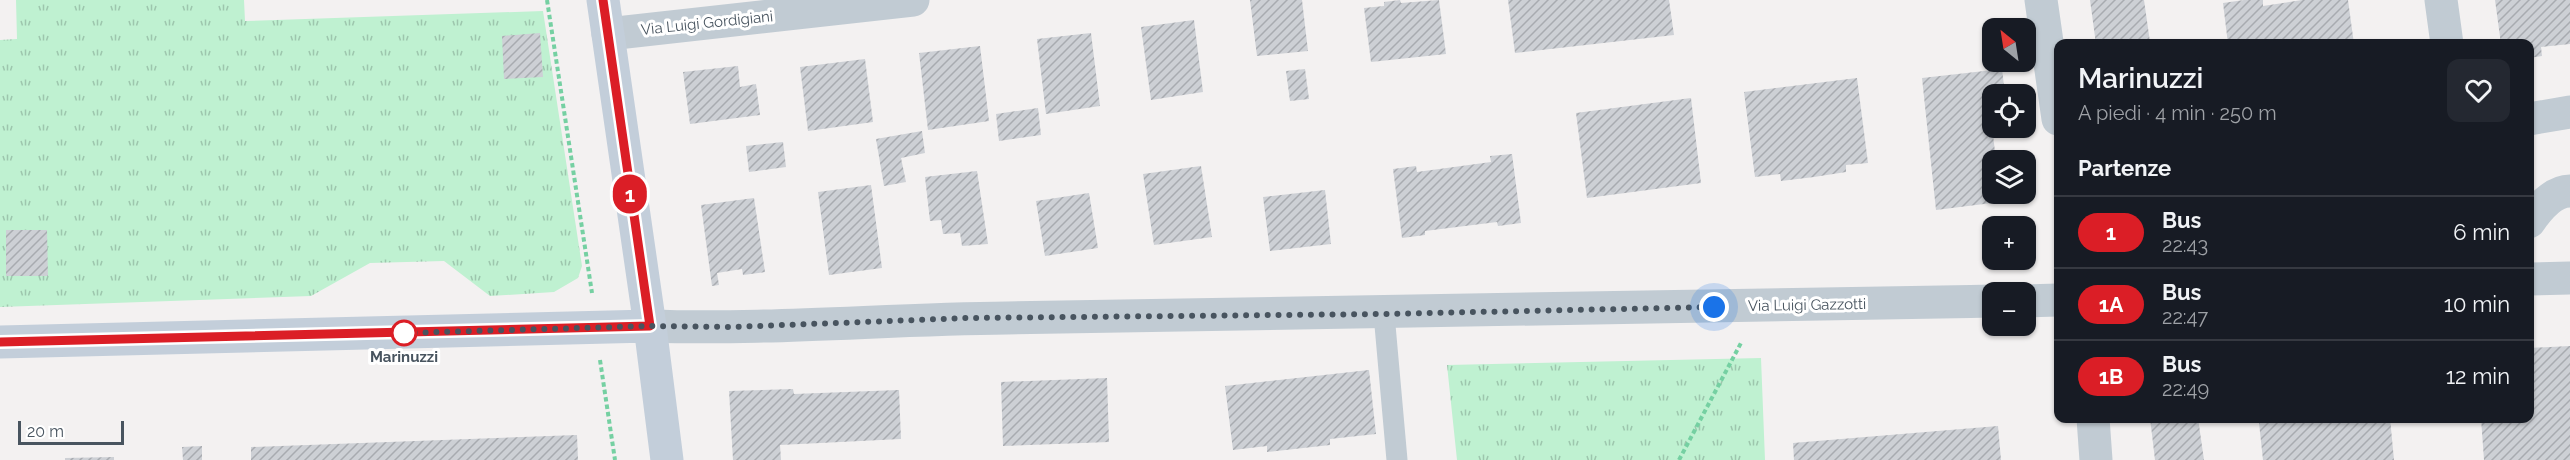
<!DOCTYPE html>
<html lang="it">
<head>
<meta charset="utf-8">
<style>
  body { margin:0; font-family:Raleway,sans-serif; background:#242831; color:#f1f3f6; height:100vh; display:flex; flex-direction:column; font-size:22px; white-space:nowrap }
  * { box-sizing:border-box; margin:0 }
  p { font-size:20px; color:#9ea1a6 }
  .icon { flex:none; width:33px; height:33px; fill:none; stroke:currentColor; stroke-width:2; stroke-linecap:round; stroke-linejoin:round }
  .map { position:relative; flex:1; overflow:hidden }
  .details { position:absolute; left:2054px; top:39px; width:480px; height:384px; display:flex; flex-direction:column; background:#171b24; border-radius:12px; box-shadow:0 2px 4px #0004 }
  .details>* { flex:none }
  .badge { padding:0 12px; border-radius:20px; font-size:21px; line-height:39px }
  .needle { width:39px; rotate:330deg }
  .controls { position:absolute; left:1982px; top:18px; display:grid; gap:12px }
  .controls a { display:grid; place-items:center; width:54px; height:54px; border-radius:12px; background:#171b24; box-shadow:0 2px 4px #0004; font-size:30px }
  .scale { position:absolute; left:18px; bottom:15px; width:106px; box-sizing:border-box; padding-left:6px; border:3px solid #48545f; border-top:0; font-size:16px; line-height:21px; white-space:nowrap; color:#48545f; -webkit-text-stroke:4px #fff; paint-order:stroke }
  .you { position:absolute; width:30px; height:30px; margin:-15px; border:4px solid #fff; border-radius:50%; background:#1a73e8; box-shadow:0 0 0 9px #1a73e833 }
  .map>.badge { position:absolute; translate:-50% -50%; box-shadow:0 0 0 3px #fff }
  h2 { padding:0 24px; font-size:22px; line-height:54px }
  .round { display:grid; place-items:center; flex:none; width:63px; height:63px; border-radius:12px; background:#242831 }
  .overview { display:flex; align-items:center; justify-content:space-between; height:102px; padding:0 24px }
  h1 { font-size:28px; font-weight:600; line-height:45px }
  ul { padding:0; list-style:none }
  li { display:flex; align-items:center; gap:18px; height:72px; padding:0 24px; border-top:2px solid #363941 }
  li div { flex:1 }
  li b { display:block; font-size:22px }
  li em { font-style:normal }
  li .badge { min-width:66px; font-weight:700; text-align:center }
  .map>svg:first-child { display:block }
  .park { fill:url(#park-tufts) }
  .building { fill:url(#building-hatch) }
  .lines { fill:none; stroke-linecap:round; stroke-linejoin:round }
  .path { stroke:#75d0a2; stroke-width:4; stroke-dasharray:4.5 3; stroke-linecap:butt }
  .lane { stroke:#c1cbd3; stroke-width:21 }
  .street { stroke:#c1cbd3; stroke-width:33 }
  .secondary { stroke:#c3ceda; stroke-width:33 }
  .line-casing { stroke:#fff; stroke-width:14 }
  .line { stroke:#db1e26; stroke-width:9 }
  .walk { stroke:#48545f; stroke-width:6; stroke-dasharray:0 10.8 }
  .stop-dot { fill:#fff; stroke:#db1e26; stroke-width:3 }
  .labels { text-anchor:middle; stroke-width:6; stroke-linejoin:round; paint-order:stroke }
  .street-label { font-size:15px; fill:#48545f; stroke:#fff }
  .stop-label { font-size:15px; font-weight:bold; fill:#48545f; stroke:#fff }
</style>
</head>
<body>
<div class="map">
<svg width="2570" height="460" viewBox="0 0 2570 460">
  <defs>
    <pattern id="park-tufts" width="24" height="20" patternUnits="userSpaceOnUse" patternTransform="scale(1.5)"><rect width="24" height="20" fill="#bff1d1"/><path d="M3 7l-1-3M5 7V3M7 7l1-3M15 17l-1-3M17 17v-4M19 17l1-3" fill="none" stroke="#9dc6ad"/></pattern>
    <pattern id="building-hatch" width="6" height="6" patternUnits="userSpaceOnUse" patternTransform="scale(1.5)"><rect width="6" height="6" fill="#cdd0d5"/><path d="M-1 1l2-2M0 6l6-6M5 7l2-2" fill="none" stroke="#a8abb0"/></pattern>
  </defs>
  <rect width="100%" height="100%" fill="#f3f1f1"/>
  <path class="park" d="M16,0h228l1,21 298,-10 39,255 -4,12 -24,14 -64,4 -46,-35 -74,2 -59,33 -311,11v-267l17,-1z
    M1761,358l4,102h-308l-10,-95z"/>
  <path class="building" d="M1250,0h52l6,51 -51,5z
    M1400,0l1,3 38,-3 7,54 -75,8 -7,-54 20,-2v-4z
    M1508,0h161l5,35 -159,18z
    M2090,0h54l6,42 -54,2z
    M2244,0h19v6l39,-6h46l6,44h-126l-5,-41z
    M2495,0h75v44l-29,3 1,9 -13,2v-14h-28z
    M1194,20l9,72 -52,8 -10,-73z
    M540,33l3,44 -39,2 -2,-43z
    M1091,33l9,73 -54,8 -9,-75z
    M980,46l9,75 -61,9 -9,-77z
    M865,59l8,63 -65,9 -8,-64z
    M738,66l2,21 16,-3 4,31 -70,9 -7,-52z
    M1305,69l4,30 -19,2 -4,-30z
    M2002,69l3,25h-13v15l-2,1 6,50h-4v34h24v6l-80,10 -14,-132z
    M1857,78l11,85 -22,2v7l-32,5 -33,4 -1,-7 -25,3 -11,-85z
    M1691,98l10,85 -114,15 -11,-85z
    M1038,108l3,27 -42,6 -3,-27z
    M922,131l3,22 -24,5 5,24 -22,4 -8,-47z
    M783,142l3,25 -37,5 -3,-26z
    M1512,154l9,69 -23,3 -1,-4 -72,9v4l-23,3 -9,-69 23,-3 1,6 74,-10 -1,-6z
    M1201,166l11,71 -58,8 -11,-71z
    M977,171l11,73 -26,2 -2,-13 -17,1 -2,-14 -11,1 -5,-44z
    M871,185l11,83 -53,7 -11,-83z
    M1325,190l6,54 -61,7 -7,-54z
    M1089,193l9,55 -53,8 -9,-55z
    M754,198l11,74 -22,3 -1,-6 -25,4 2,12 -7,1 -11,-81z
    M6,230h41l1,46h-42z
    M2570,346v114h-86l-3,-42h48v-70z
    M1369,370l7,64 -46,5v6l-63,7v-6l-34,4 -8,-64z
    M1107,378l2,64 -106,4 -2,-64z
    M793,389l1,5 105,-4 2,49 -121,6 1,15h-48l-4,-69z
    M2150,418h48l6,42h-49z
    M2390,418l4,42h-131l-4,-37 41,-5z
    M1998,426l3,34h-207l-1,-17z
    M577,435l1,25h-327v-13z
    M202,446v14h-19l-1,-13z
    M114,457v3h-49v-2z"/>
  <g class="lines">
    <path class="path" d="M547,0l45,293
      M600,360l15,100
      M1679,460l63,-119"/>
    <path class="lane" d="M1384,314l13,146"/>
    <path class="street" d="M2041,0l17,119
      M2441,0l6,44
      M608,34l305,-34
      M2529,119l41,-7
      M2529,222c9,-13 24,-31 41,-31
      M2529,279l41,-1
      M2025,301l33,-1
      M650,326c119,4 238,-7 357,-8 329,-4 657,-10 985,-17
      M2093,418l3,42"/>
    <path class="secondary" d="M603,0l47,326 17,134
      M0,342l650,-16"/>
  </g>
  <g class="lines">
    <defs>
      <path id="line" d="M0,342l650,-16 -47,-326"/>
    </defs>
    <use href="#line" class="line-casing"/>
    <use href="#line" class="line"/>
    <path class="walk" d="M404,333l246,-7 82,1 236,-9 415,-4 331,-7"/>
  </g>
  <circle class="stop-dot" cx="404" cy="333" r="12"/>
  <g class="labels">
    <g class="street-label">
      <text transform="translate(707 23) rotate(-6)" y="5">Via Luigi Gordigiani</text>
      <text transform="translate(1807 305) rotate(-1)" y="5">Via Luigi Gazzotti</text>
    </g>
    <g class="stop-label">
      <text x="404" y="362">Marinuzzi</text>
    </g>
  </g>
</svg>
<div class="controls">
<a><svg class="needle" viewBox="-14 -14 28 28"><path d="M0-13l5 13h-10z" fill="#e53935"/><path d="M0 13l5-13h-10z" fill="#9ea1a6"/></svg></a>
<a><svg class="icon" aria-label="locate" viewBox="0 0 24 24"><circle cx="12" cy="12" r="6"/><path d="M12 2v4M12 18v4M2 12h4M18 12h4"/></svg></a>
<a><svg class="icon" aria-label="layers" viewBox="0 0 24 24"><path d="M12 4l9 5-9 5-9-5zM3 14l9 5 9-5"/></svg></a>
<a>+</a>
<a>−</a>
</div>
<div class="scale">20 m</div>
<div class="you" style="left:1714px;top:307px"></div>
<b class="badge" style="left:630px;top:194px;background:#db1e26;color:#fff">1</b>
<section class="details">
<div class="overview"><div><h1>Marinuzzi</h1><p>A piedi · 4 min · 250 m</p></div><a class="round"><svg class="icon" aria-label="heart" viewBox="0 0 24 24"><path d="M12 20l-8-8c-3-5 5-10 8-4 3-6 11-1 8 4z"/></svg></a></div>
<h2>Partenze</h2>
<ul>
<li><span class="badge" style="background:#db1e26;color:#fff">1</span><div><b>Bus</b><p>22:43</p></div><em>6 min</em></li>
<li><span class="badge" style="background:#db1e26;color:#fff">1A</span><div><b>Bus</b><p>22:47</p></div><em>10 min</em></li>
<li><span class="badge" style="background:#db1e26;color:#fff">1B</span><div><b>Bus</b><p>22:49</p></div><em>12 min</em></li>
</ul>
</section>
</div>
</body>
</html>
